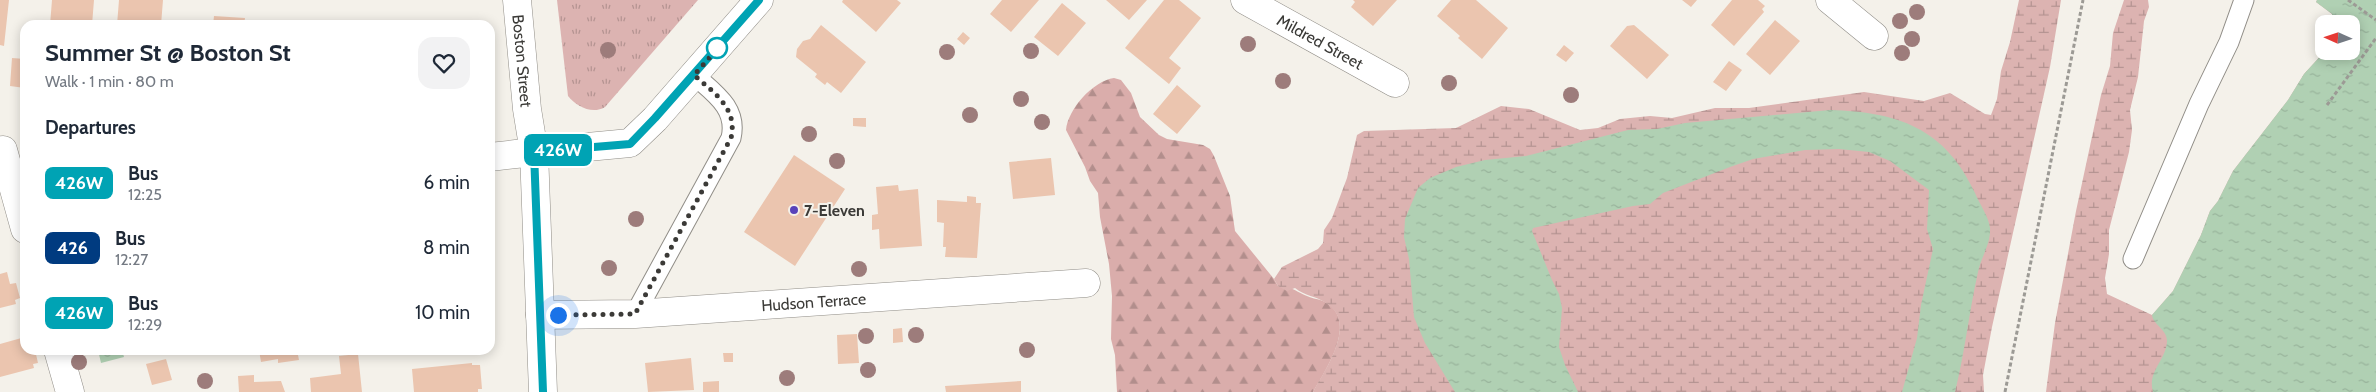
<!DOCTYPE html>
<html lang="en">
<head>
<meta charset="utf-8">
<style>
  body { margin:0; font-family:Cabin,sans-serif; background:#f2f2f3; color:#1f2937; height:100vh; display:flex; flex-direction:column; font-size:19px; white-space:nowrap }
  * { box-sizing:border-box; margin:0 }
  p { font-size:16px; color:#747a83 }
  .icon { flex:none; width:28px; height:28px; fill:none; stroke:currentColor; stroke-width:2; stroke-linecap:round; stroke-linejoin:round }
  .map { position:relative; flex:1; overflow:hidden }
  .drawer { position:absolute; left:20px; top:20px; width:475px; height:335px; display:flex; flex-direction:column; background:#fff; border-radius:15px; box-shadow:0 2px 12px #0003 }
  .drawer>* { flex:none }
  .badge { padding:0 10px; border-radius:8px; font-size:18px; line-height:32px }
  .needle { width:32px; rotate:273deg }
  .controls { position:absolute; left:2315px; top:15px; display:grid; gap:10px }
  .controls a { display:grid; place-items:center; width:45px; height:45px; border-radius:10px; background:#fff; box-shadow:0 2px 12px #0003; font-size:25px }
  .you { position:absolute; width:25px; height:25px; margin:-12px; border:4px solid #fff; border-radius:50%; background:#1a73e8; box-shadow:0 0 0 8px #1a73e833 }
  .map>.badge { position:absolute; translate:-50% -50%; box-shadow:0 0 0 2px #fff }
  h2 { padding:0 25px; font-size:19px; line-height:45px }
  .round { display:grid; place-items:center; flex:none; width:52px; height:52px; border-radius:15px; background:#f2f2f3 }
  .head { display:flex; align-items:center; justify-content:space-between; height:85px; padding:0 25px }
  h1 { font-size:24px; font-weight:700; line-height:38px }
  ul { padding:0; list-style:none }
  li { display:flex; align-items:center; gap:15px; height:65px; padding:0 25px }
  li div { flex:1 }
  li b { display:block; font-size:19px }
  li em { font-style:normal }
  li .badge { min-width:55px; font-weight:700; text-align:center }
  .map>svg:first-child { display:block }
  .grass { fill:url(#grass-tufts) }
  .forest { fill:url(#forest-firs) }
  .wetland { fill:url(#wetland-marsh) }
  .water { fill:url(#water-ripples) }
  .building { fill:#ebc5af }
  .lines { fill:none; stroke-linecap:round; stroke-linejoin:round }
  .lane-casing { stroke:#908d87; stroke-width:21 }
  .street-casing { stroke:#908d87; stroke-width:29 }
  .secondary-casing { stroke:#908d87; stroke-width:29 }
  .path { stroke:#9c9a95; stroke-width:3; stroke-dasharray:4 2.5; stroke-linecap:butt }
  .lane { stroke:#fff; stroke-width:19 }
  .street { stroke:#fff; stroke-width:28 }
  .secondary { stroke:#fff; stroke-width:28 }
  .tree { fill:#9d7c7b }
  .line-casing { stroke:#fff; stroke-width:11 }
  .line { stroke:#00a3b4; stroke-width:8 }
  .walk { stroke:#3b3a37; stroke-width:5; stroke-dasharray:0 9 }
  .stop-dot { fill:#fff; stroke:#00a3b4; stroke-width:2.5 }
  .poi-dot { fill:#5842ba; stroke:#f4f1ea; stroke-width:2 }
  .labels { text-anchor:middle; stroke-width:4; stroke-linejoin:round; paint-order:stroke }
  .street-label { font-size:16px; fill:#3b3a37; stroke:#f4f1ea }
  .poi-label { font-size:16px; font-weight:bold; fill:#3b3a37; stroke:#f4f1ea; text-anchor:start }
</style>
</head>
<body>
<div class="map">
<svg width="2376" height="392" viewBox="0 0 2376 392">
  <defs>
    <pattern id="grass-tufts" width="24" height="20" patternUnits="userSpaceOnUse" patternTransform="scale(1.25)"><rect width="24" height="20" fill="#dcb3b1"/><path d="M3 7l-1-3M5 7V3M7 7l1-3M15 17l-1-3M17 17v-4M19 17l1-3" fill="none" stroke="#b49391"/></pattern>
    <pattern id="forest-firs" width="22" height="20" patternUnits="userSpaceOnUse" patternTransform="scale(1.25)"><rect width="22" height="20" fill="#daadab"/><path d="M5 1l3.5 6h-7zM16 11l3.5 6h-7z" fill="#b28e8c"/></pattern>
    <pattern id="wetland-marsh" width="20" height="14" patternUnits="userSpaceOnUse" patternTransform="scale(1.25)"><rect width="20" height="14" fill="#dcb3b1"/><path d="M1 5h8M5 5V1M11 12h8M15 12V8" fill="none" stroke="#b49391"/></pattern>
    <pattern id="water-ripples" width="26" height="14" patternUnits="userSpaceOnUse" patternTransform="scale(1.25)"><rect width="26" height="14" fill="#b0d0b3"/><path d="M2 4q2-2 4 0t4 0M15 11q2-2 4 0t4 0" fill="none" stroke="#98b39b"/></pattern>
  </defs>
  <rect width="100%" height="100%" fill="#f4f1ea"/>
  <path class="grass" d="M557,0h141l-93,107c-13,8 -29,-1 -37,-11z"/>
  <path class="forest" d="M1114,78l7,2 10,13 9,24 19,18 8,4 36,6 7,4 4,7 16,40 5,35 39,48 4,7c17,2 15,4 29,10 6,3 13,3 18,6 34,19 1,67 -12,90h-196l-2,-37 -4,-16 1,-43 -3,-32 -9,-47 -2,-24 -8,-12 -5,-14 -19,-37c2,-21 27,-49 48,-52z"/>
  <path class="wetland" d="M2019,0h42l-11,67 -58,260 -9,48 1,17h-671c13,-24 45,-69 13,-89 -10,-7 -21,-7 -31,-15l-8,3 -9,-5 -4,-7 8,-12 36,-18 5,-6 1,-13 8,-12 15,-40 10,-43 7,-4 92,-3 45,-22 28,3 51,21 18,-2 22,-9 30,-3 22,2 43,-10h34l115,-16 60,9 26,-8 35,21 6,1 6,-16 4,-28 9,-29z
    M2124,0h24l1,7 -5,14 -6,56 -8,33 2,20 -3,22 -20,78v24l-4,24 2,16 45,21 21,-24 28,-56 9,-24 8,-10 15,-30 55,-71 16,-26 21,-23h26v-27h-18l-1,-10 -16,-12 1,-2h59v392h-330l9,-69 21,-112 25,-116 9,-29 3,-33z"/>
  <path class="water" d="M2317,0h59v392h-223c-6,-21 13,-31 14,-51 0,-12 -14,-16 -15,-26l21,-24 28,-56 9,-24 8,-10 15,-30 55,-71 16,-26 21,-23h26v-27h-18l-1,-10 -16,-12z
    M1830,110c68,2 115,18 145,83 4,10 14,24 15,35 1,16 -9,29 -12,44 -9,40 -13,80 -23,120h-53l15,-54 4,-33 12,-56 -6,-20 2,-39 -39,-29 -21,-9 -30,-3 -34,1 -52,9 -23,8 -67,26 -13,11 -17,2 -100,22 -1,3 20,49 7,14 3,14 -3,39 6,18 13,27h-123l-30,-49 -11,-26 -5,-58 -5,-22 1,-18 13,-31 12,-10 26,-11 29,-7 41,-4 102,-26 29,-1 28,-6z
    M98,350h24l2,7 -23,6z"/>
  <path class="building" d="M0,0h9l-5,46 -4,-1z
    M52,0h42l-2,25h-42z
    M119,0h44l-2,25h-44z
    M843,0h54l4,3 -25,29 -34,-30z
    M1002,0h37l-28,32 -21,-18z
    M1106,0h41l-18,20z
    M1164,0h15l22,18 -32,40 12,10 -12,16 -44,-36z
    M1353,0h44l-24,26 -22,-19 4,-5z
    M1451,0h25l32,28 -26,31 -24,-21 2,-2 -23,-20z
    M1682,0h15l-6,7z
    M1732,0h26l7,6 -3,3 2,3 -30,34 -23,-21z
    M1062,3l24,20 -28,33 -24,-19z
    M214,16l31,2 -1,7h-31z
    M1775,20l25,21 -30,34 -24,-21z
    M821,25l45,37 -25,31 -14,-11 -2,3 -10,-8 2,-3 -21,-17 1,-8 6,-8 7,-2z
    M1634,25l35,30 -22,24 -37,-33 17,-20z
    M963,32l7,6 -6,7 -7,-6z
    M1564,45l10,8 -8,9 -10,-7z
    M12,58l13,1v29l-15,-2z
    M1729,61l13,9 -16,21 -13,-9z
    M1177,85l24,21 -24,28 -24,-20z
    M853,118h13v9l-13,-1z
    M794,155l51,34 -50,77 -51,-34z
    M1051,158l4,37 -42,4 -4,-37z
    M898,185l1,6 19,-2 4,57 -42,3 -1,-20 -7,1v-15l6,-1 -2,-27z
    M967,196l9,1v6h5l-4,55 -32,-1 1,-10h-3l1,-24 -7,-1v-22l30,2z
    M7,272l3,12 6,-1 4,15 -5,2 1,4 -16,4v-34z
    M902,328l1,14 -10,1v-14z
    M857,334l2,29 -21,1 -1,-29z
    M25,337v13h10l3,13 -5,1 1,4 -34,9v-33z
    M259,350h38l2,10 -21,3v-4l-17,3z
    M723,353h10v9h-9z
    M358,354l4,38h-51l-1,-14 31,-4 -2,-18z
    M691,358l3,32 -46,2 -3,-29z
    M166,359l6,21 -20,5 -6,-21z
    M472,363v2h8l2,24h-4v3h-64l-2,-23z
    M254,375v7l27,-1 4,11h-46l-1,-16z
    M719,381v11h-16v-10z
    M1021,381v11h-75l-1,-6z"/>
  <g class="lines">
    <defs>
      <path id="lane" d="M2133,259l66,-155 30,-62 15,-42
        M635,314l96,-176c7,-30 -17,-45 -37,-63"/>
      <g id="street">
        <path id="s1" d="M1245,0l150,83"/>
        <path d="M1830,0l44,36"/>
        <path d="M3,150l22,79"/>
        <path d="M490,157l44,-5"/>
        <path id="s2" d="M540,315l95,-1 451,-31"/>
        <path d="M58,350l12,42"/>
      </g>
      <g id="secondary">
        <path id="s3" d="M517,0l10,109 7,43 9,240"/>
        <path d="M534,152l96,-9 25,-24 104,-119"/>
      </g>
    </defs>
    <use href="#lane" class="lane-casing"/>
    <use href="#street" class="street-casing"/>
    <use href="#secondary" class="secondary-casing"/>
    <path class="path" d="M2348,0l28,20
      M2327,105l49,-67
      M2005,392l78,-392"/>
    <use href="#lane" class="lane"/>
    <use href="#street" class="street"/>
    <use href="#secondary" class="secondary"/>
  </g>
  <g class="tree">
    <circle cx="1917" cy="12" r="8"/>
    <circle cx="1900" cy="21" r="8"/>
    <circle cx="1912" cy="39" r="8"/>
    <circle cx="1248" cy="44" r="8"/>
    <circle cx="608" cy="50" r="8"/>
    <circle cx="1031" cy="51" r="8"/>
    <circle cx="947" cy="52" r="8"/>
    <circle cx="1902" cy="53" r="8"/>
    <circle cx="1283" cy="81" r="8"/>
    <circle cx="1449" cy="83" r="8"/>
    <circle cx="1571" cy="95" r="8"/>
    <circle cx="1021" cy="99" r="8"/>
    <circle cx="970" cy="115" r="8"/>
    <circle cx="1042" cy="122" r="8"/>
    <circle cx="809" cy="134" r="8"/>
    <circle cx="837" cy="161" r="8"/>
    <circle cx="636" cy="219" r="8"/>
    <circle cx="609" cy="268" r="8"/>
    <circle cx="859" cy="269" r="8"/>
    <circle cx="916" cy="335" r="8"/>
    <circle cx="866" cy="336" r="8"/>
    <circle cx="1027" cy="350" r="8"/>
    <circle cx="79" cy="362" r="8"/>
    <circle cx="868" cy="370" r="8"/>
    <circle cx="787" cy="378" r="8"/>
    <circle cx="205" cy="381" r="8"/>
  </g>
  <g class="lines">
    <defs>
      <path id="line" d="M543,392l-9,-240 96,-8 25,-26 104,-118"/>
    </defs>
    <use href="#line" class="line-casing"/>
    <use href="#line" class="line"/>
    <path class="walk" d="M558,315l77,-1 96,-176c7,-30 -17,-45 -37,-63l25,-28 -2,1"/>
  </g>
  <circle class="stop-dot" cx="717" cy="48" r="10"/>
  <circle class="poi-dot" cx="794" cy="210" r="5"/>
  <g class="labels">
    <g class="street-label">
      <text dy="6" stroke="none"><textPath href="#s1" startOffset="86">Mildred Street</textPath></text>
      <text dy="6" stroke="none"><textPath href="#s3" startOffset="61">Boston Street</textPath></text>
      <text dy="6" stroke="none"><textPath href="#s2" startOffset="274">Hudson Terrace</textPath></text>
    </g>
    <g class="poi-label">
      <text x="804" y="216">7-Eleven</text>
    </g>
  </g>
</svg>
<div class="controls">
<a><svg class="needle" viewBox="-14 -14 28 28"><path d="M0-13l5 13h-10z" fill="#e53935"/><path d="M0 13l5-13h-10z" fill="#747a83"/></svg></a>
</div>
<div class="you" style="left:558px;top:315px"></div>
<b class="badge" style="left:558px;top:150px;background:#00a3b4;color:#fff">426W</b>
<section class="drawer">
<div class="head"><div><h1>Summer St @ Boston St</h1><p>Walk · 1 min · 80 m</p></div><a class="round"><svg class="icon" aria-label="heart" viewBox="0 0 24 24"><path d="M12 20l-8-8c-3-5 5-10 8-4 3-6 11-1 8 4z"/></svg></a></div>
<h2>Departures</h2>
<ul>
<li><span class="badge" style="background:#00a3b4;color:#fff">426W</span><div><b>Bus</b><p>12:25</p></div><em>6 min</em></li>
<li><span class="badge" style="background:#003b80;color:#fff">426</span><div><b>Bus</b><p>12:27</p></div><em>8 min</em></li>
<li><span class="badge" style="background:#00a3b4;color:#fff">426W</span><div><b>Bus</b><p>12:29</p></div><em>10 min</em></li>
</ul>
</section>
</div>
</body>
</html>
